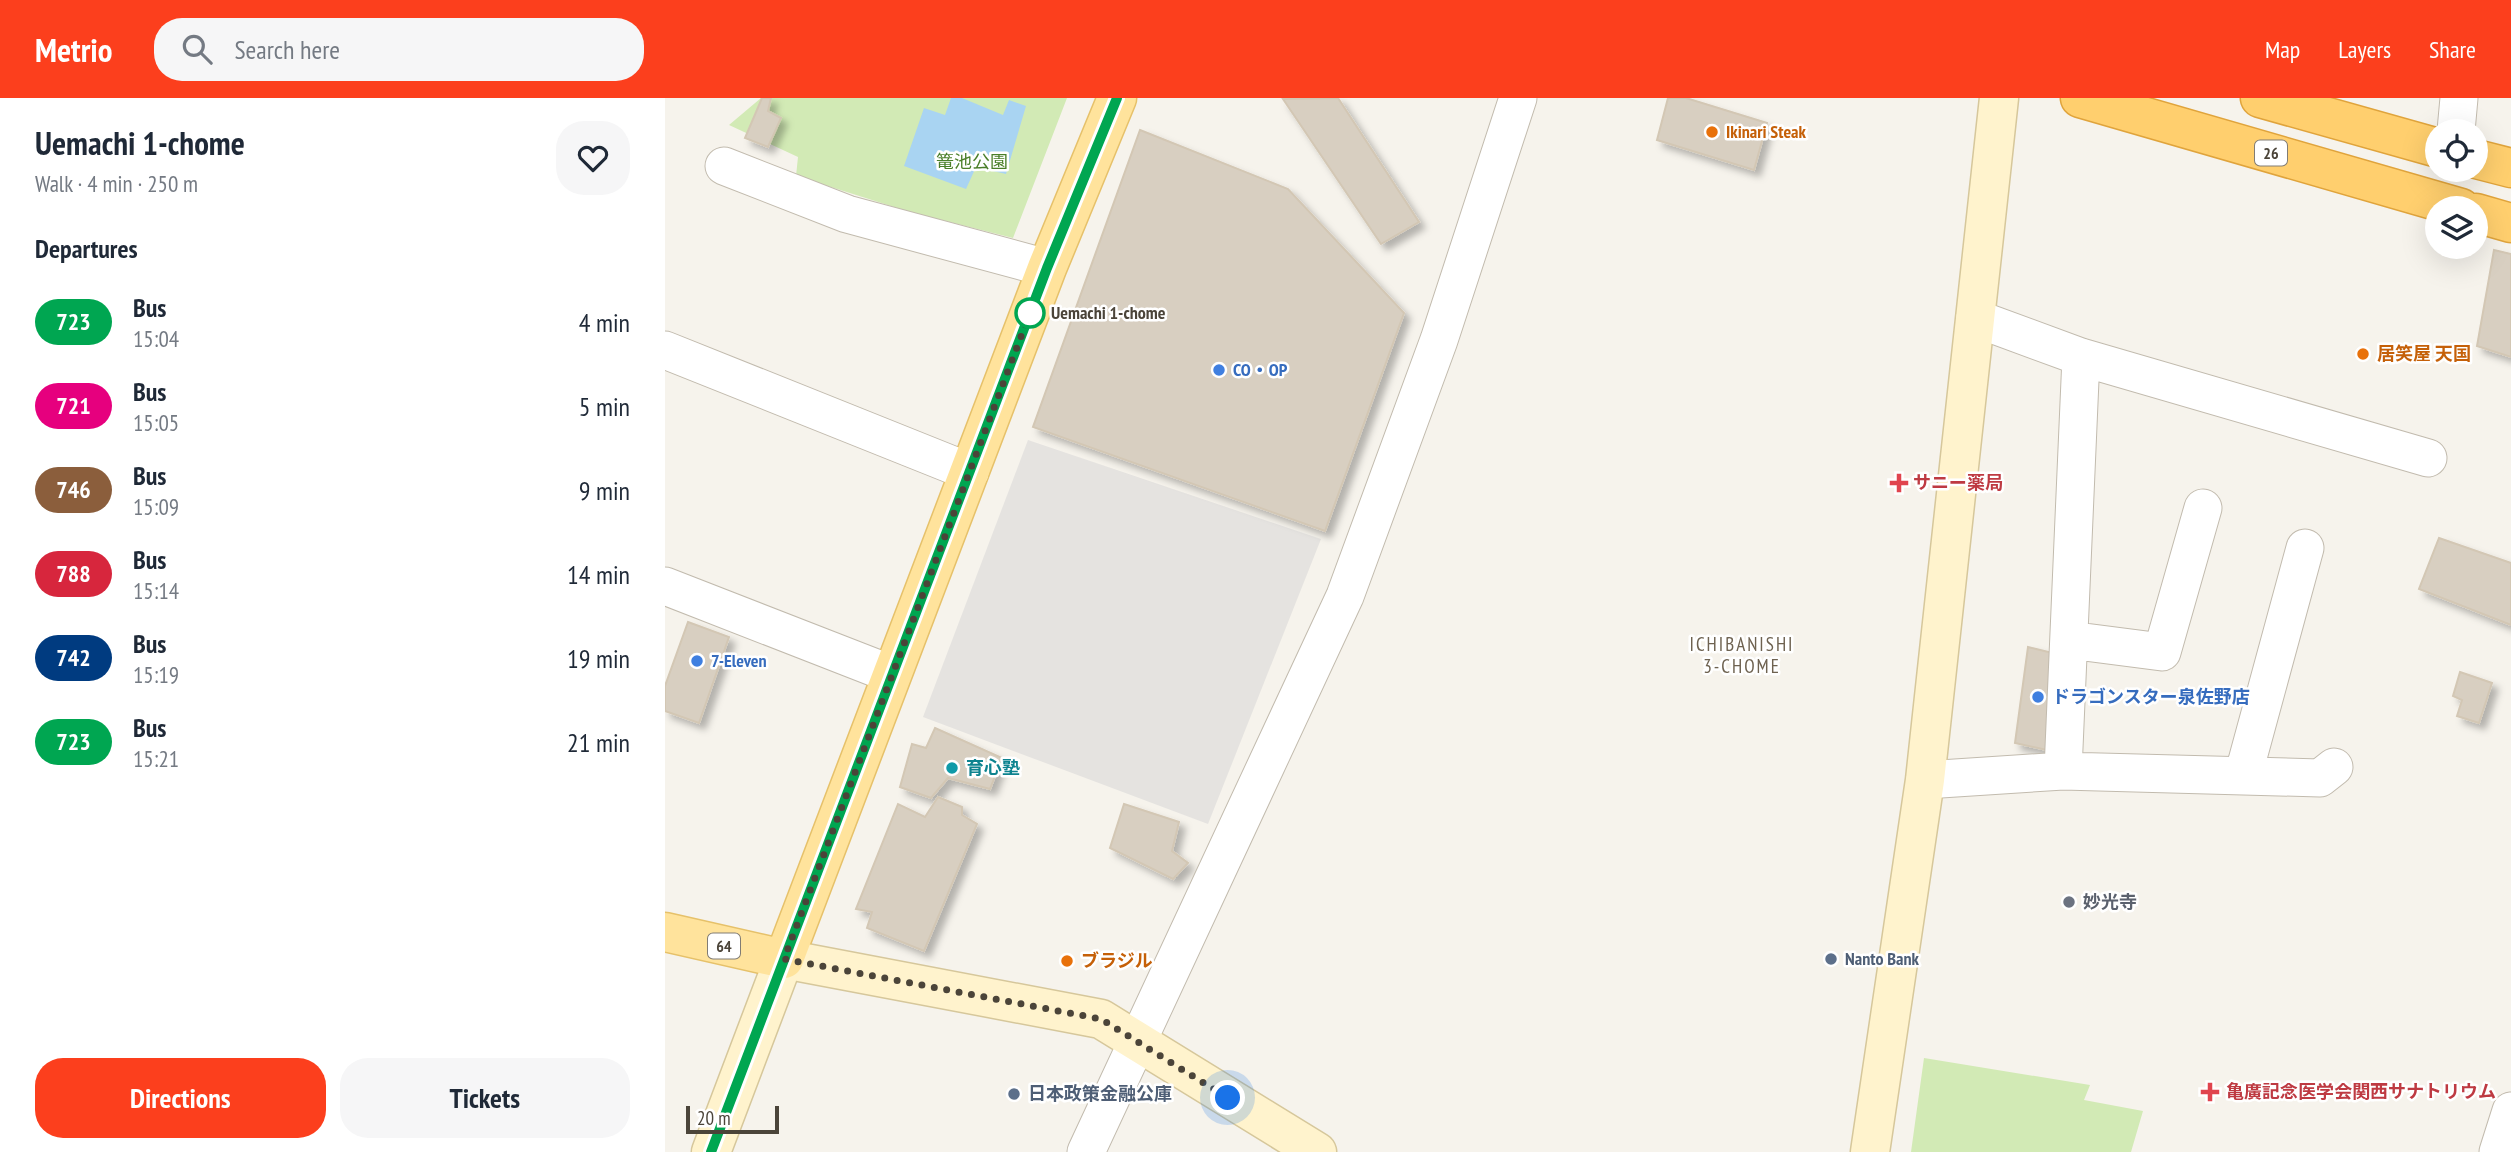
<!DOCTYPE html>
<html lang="en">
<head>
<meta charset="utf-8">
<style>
  body { margin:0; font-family:"PT Sans Narrow","Noto Sans JP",sans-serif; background:#f6f6f7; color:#1f2937; height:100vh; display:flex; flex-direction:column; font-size:26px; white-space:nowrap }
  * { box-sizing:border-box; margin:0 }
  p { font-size:23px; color:#747a83 }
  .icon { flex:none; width:38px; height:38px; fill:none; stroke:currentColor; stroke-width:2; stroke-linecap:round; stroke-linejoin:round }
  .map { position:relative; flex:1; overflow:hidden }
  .panel { display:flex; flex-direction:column; background:#fff; width:665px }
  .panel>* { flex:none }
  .badge { padding:0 14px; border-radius:23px; font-size:24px; line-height:46px }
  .buttons { position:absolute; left:1760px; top:21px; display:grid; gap:14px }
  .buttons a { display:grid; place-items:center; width:63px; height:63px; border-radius:50%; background:#fff; box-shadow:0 7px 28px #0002; font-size:35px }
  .scale { position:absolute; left:21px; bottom:18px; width:93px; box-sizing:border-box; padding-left:7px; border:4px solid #4b4439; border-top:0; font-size:19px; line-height:24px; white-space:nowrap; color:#4b4439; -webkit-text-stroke:5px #fff; paint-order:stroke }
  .you { position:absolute; width:35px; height:35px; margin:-18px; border:5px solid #fff; border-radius:50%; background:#1a73e8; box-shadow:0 0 0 10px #1a73e833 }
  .map>.badge { position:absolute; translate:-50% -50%; box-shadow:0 0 0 4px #fff }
  h2 { padding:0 35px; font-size:26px; line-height:63px }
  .round { display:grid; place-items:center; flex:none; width:74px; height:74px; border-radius:28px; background:#f6f6f7 }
  .summary { display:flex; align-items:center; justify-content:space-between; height:119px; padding:0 35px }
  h1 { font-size:33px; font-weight:800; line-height:52px }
  .button { display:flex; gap:14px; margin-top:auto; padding:14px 35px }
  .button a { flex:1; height:80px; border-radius:28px; background:#fc3f1d; color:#fff; font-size:28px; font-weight:800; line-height:80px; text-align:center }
  .button a+a { background:#f6f6f7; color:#1f2937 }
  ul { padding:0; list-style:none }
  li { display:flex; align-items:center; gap:21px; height:84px; padding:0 35px }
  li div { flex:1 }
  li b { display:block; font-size:26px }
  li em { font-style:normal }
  li .badge { min-width:77px; font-weight:700; text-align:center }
  header { display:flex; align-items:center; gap:42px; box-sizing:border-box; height:98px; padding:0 35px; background:#fc3f1d; color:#fff }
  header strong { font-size:33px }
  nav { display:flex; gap:38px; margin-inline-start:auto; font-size:24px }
  .search { width:490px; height:63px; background:#f6f6f7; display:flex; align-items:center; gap:18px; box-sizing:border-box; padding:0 24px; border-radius:28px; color:#747a83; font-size:26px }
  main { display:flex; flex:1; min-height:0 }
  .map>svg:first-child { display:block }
  .green { fill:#d2eab5 }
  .parking { fill:#e5e3e0 }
  .water { fill:#a9d4f2 }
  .building { fill:#d8cfc1; stroke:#d3c7b4; stroke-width:2; filter:url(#shadow) }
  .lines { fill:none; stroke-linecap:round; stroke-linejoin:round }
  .street-casing { stroke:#c2bbae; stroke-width:39 }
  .secondary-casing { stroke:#d6c79b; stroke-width:41 }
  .primary-casing { stroke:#e6c16a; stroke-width:41 }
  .highway-casing { stroke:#e0a43c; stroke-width:41 }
  .street { stroke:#fff; stroke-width:37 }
  .secondary { stroke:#fff3cd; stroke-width:38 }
  .primary { stroke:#ffe39c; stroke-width:38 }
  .highway { stroke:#ffcf6e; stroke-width:38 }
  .line-casing { stroke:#fff; stroke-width:16 }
  .line { stroke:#00a651; stroke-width:10 }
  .walk { stroke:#4b4439; stroke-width:7; stroke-dasharray:0 12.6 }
  .food-dot { fill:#e8710a; stroke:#fff; stroke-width:2.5 }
  .stop-dot { fill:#fff; stroke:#00a651; stroke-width:3.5 }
  .shop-dot { fill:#3f7fe0; stroke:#fff; stroke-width:2.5 }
  .health-dot { fill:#e0444e; stroke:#fff; stroke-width:2.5 }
  .culture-dot { fill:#0f9aa8; stroke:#fff; stroke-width:2.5 }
  .worship-dot { fill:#6b7280; stroke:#fff; stroke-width:2.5 }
  .service-dot { fill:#5c6f8a; stroke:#fff; stroke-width:2.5 }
  .labels { text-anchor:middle; stroke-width:5; stroke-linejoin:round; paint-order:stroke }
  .shield { fill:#fff; stroke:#817c74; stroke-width:2 }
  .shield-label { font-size:16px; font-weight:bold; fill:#4b4439 }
  .food-label { font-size:18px; font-weight:bold; fill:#c56008; stroke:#fff; text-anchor:start }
  .park-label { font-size:18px; fill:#4a7f2a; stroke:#fff }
  .stop-label { font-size:18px; font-weight:bold; fill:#4b4439; stroke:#fff; text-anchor:start }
  .shop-label { font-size:18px; font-weight:bold; fill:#366cbe; stroke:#fff; text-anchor:start }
  .health-label { font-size:18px; font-weight:bold; fill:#be3a42; stroke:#fff; text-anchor:start }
  .culture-label { font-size:18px; font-weight:bold; fill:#0d838f; stroke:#fff; text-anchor:start }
  .worship-label { font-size:18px; font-weight:bold; fill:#5b616d; stroke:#fff; text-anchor:start }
  .service-label { font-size:18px; font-weight:bold; fill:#4e5e75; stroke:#fff; text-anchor:start }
  .neighbourhood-label { font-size:19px; letter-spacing:2px; fill:#6e6250; stroke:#fff }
</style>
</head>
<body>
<header>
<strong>Metrio</strong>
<div class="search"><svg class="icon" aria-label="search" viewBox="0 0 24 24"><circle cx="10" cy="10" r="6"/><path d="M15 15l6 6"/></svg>Search here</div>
<nav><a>Map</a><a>Layers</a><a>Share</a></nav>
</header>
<main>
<section class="panel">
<div class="summary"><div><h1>Uemachi 1-chome</h1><p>Walk · 4 min · 250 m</p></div><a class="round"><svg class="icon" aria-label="heart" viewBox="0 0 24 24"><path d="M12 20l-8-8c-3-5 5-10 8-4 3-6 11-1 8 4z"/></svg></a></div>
<h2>Departures</h2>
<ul>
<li><span class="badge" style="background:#00a651;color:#fff">723</span><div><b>Bus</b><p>15:04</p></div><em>4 min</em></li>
<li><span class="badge" style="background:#e6007e;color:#fff">721</span><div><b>Bus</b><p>15:05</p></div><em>5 min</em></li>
<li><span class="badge" style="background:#8b5e3c;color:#fff">746</span><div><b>Bus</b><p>15:09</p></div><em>9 min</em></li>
<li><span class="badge" style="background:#d7263d;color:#fff">788</span><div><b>Bus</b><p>15:14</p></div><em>14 min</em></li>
<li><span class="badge" style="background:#003b80;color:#fff">742</span><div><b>Bus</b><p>15:19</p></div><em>19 min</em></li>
<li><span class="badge" style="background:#00a651;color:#fff">723</span><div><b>Bus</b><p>15:21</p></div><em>21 min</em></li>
</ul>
<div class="button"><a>Directions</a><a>Tickets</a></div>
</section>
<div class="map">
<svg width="1846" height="1054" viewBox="0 0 1846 1054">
  <defs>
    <filter id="shadow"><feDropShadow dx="6" dy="6" stdDeviation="3.5" flood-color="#0004"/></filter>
  </defs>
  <rect width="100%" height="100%" fill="#f6f3ec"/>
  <path class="green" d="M96,0h306l-54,140 -103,-26 -114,-36 2,-19 -69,-32z
    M1259,960l166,27 -6,15 59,11 -12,41h-220z"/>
  <path class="parking" d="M363,342l293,99 -113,285 -285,-107z"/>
  <path class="water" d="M286,0h11l41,17 6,-15 17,6 -20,68 -30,-7 -10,22 -62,-23 20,-58 21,7z"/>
  <path class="building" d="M97,0h9l-3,13 13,7 -13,29 -23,-9z
    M673,0l81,124 -38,22 -98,-145z
    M1003,0h18l81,25 -13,47 -97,-30z
    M475,32l148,59 116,124 -79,218 -292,-104z
    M1829,152l17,4v103l-34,-11z
    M1774,440l72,25v62l-92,-36z
    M23,524l41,15 -30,86 -34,-12v-25z
    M1363,549l33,8 -5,97 -41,-9z
    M1795,574l32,11 -13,40 -22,-7 5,-16 -9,-4z
    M270,630l67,30 -12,31 -42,-11 -17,20 -31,-11 12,-43 14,4z
    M273,699l24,10v8l15,9 -53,127 -57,-23 5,-16 -16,-3 42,-105 27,13z
    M459,706l55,18 -7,29 16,12 -15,16 -63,-31z"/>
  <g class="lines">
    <defs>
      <path id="street" d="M1791,33l3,-33
        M59,68l123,48 200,54
        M1310,220l106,39 347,101
        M0,252l305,122
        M0,488l226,88
        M1404,542l93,12 41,-144
        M1398,673l18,-414
        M1578,678l62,-228
        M1260,682l138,-9 257,7 14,-11
        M421,1054l259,-556 94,-256 79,-242
        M1833,1054l13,-41"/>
      <path id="secondary" d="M46,1054l73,-193 317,60 216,133
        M1205,1054l55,-372 74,-682"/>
      <path id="primary" d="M0,834l119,27 263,-691 70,-170"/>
      <path id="highway" d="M1415,0l381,110
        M1595,0l178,50
        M1811,61l35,9
        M1811,115l35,10"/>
    </defs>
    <use href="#street" class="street-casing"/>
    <use href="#secondary" class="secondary-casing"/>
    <use href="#primary" class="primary-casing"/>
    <use href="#highway" class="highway-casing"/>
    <use href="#street" class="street"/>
    <use href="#secondary" class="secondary"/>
    <use href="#primary" class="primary"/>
    <use href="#highway" class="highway"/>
  </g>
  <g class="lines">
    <defs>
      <path id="line" d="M46,1054l336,-884 70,-170"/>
    </defs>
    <use href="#line" class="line-casing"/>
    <use href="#line" class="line"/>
    <path class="walk" d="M365,215l-246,646 317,60 127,79"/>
  </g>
  <g class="food-dot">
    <circle cx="1047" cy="34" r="7"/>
    <circle cx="1698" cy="256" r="7"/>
    <circle cx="402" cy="863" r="7"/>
  </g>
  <circle class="stop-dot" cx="365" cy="215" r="14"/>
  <g class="shop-dot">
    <circle cx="554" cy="272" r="7"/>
    <circle cx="32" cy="563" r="7"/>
    <circle cx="1373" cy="599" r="7"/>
  </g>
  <g class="health-dot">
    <path d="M1230.5 374.5h7v7h7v7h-7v7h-7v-7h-7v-7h7z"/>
    <path d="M1541.5 983.5h7v7h7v7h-7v7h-7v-7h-7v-7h7z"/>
  </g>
  <circle class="culture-dot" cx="287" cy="670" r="7"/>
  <circle class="worship-dot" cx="1404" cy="804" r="7"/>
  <g class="service-dot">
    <circle cx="1166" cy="861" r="7"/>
    <circle cx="349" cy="996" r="7"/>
  </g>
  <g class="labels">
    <g class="shield">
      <rect x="1590" y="42.5" width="32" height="25" rx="5"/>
      <rect x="43" y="835.5" width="32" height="25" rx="5"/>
    </g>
    <g class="shield-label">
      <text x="1606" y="61">26</text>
      <text x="59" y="854">64</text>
    </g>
    <g class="food-label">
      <text x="1061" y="40">Ikinari Steak</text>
      <text x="1712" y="262">居笑屋 天国</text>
      <text x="416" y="869">ブラジル</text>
    </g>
    <g class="park-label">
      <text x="307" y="70">篭池公園</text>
    </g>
    <g class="stop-label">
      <text x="386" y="221">Uemachi 1-chome</text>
    </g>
    <g class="shop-label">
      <text x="568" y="278">CO・OP</text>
      <text x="46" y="569">7-Eleven</text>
      <text x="1387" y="605">ドラゴンスター泉佐野店</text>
    </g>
    <g class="health-label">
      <text x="1248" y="391">サニー薬局</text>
      <text x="1561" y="1000">亀廣記念医学会関西サナトリウム</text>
    </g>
    <g class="culture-label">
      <text x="301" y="676">育心塾</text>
    </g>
    <g class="worship-label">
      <text x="1418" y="810">妙光寺</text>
    </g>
    <g class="service-label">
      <text x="1180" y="867">Nanto Bank</text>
      <text x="363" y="1002">日本政策金融公庫</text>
    </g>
    <g class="neighbourhood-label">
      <text x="1077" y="553">ICHIBANISHI<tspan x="1077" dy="22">3-CHOME</tspan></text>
    </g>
  </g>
</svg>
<div class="buttons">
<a><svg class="icon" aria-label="locate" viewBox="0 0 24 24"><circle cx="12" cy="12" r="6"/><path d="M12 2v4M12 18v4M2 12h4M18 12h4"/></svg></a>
<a><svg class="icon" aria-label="layers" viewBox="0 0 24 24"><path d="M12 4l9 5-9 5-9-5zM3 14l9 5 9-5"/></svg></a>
</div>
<div class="scale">20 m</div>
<div class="you" style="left:563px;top:1000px"></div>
</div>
</main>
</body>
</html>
